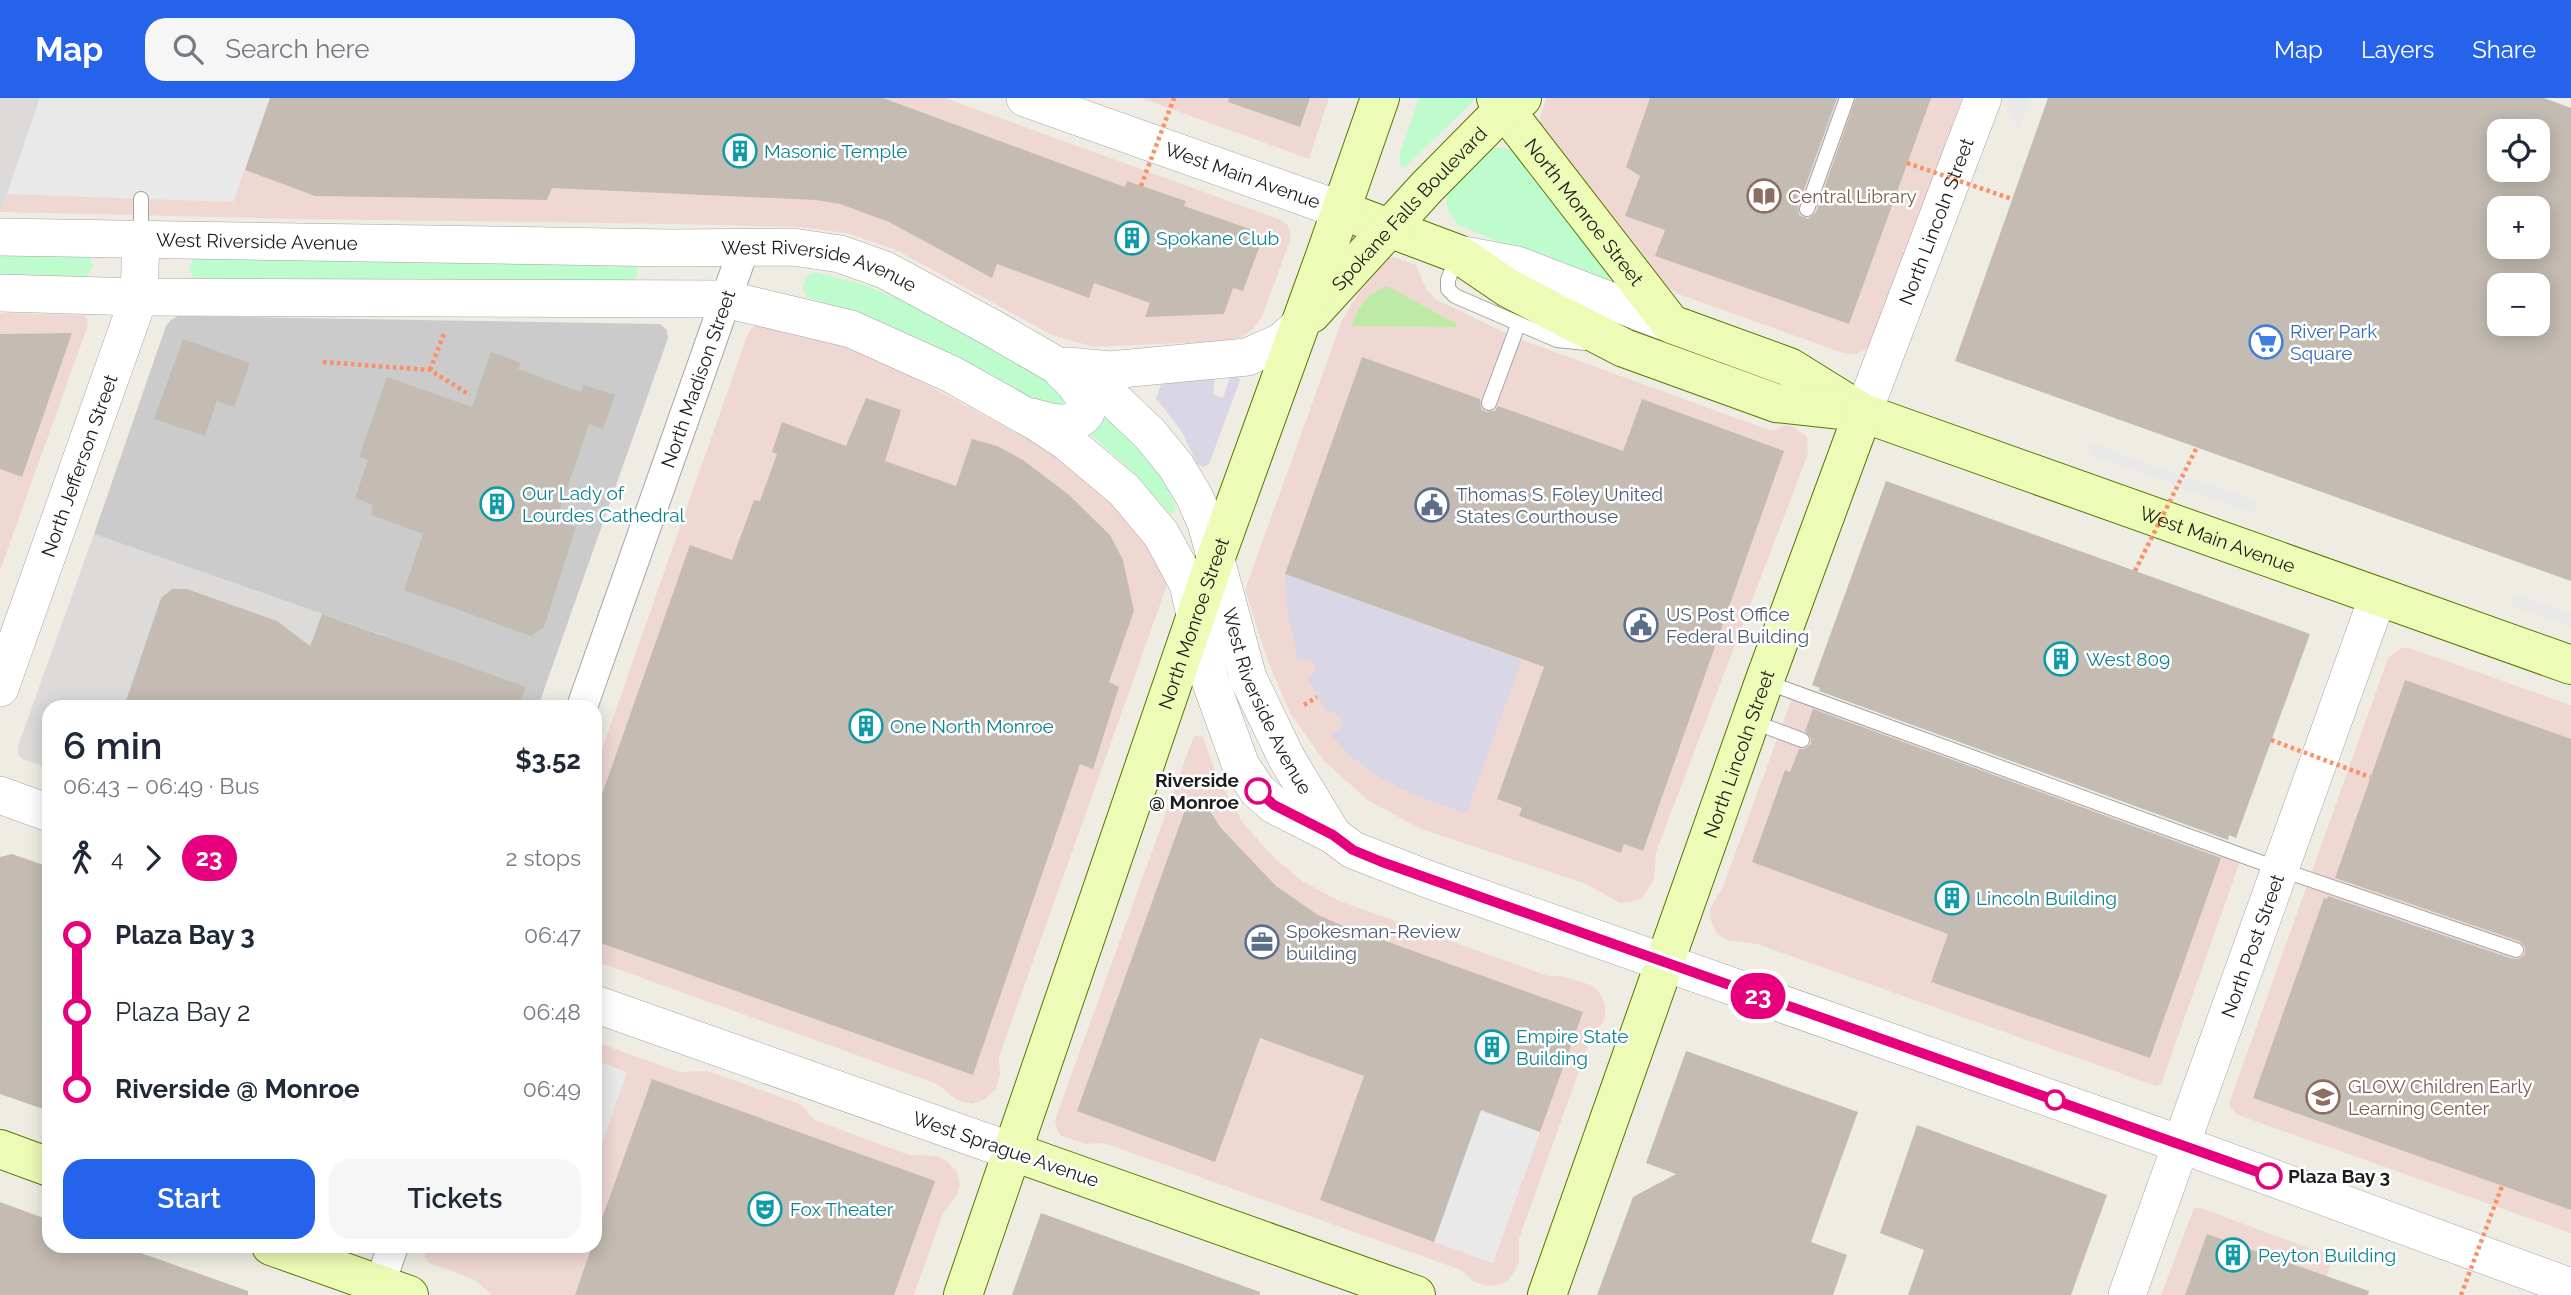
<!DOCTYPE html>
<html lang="en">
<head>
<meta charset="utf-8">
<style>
  body { margin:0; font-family:Raleway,sans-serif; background:#f6f6f7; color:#1f2937; height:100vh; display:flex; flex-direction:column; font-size:26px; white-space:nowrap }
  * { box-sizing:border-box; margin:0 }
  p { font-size:23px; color:#747a83 }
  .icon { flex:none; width:38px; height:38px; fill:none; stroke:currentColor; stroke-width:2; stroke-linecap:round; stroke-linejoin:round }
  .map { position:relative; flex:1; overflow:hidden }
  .side { position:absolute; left:42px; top:602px; width:560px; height:553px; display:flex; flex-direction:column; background:#fff; border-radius:21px; box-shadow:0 4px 18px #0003 }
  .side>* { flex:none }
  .badge { padding:0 14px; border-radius:23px; font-size:24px; line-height:46px }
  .fabs { position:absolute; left:2487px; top:21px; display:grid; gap:14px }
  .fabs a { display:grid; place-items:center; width:63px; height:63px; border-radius:14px; background:#fff; box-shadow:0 4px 18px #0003; font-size:35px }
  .map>.badge { position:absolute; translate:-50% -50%; box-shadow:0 0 0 4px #fff }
  .legs { display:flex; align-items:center; gap:10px; height:77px; padding:0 21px; font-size:23px }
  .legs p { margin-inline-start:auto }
  .head { display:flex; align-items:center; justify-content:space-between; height:119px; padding:0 21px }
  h1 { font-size:38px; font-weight:600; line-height:52px }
  .button { display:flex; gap:14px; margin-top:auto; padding:14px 21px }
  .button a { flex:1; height:80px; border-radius:21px; background:#2563eb; color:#fff; font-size:28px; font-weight:600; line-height:80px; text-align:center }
  .button a+a { background:#f6f6f7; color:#1f2937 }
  ul { padding:0 21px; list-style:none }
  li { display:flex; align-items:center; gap:24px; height:77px; font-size:26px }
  li i { display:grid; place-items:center; width:10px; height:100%; margin:0 9px; background:currentColor }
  li i::after { content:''; width:18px; height:18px; margin:-9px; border:5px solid; border-radius:50%; background:#fff }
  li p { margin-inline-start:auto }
  li:first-child i { background:linear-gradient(#0000 50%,currentColor 0) }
  li:last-child i { background:linear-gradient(currentColor 50%,#0000 0) }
  header { display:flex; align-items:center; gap:42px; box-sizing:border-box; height:98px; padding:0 35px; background:#2563eb; color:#fff }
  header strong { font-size:33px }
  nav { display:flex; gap:38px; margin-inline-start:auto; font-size:24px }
  .search { width:490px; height:63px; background:#f6f6f7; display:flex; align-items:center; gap:18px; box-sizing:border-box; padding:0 24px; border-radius:21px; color:#747a83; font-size:26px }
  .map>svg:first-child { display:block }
  .residential { fill:#dcdbda }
  .commercial { fill:#f0d8d2 }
  .religious { fill:#cbcbcb }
  .grass { fill:#bdeba7 }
  .park { fill:#befbcd }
  .parking { fill:#e9e9e9 }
  .plaza { fill:#d9d7e5 }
  .building { fill:#c4bcb2; fill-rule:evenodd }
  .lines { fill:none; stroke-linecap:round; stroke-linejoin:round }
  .service-casing { stroke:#a4a4a4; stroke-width:16 }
  .minor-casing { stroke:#a4a4a4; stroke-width:32 }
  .tertiary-casing { stroke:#a4a4a4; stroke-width:38 }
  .secondary-casing { stroke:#577702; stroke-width:40 }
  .path { stroke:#fd8e66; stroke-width:4.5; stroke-dasharray:3.5 3.5; stroke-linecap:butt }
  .service { stroke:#fff; stroke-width:14 }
  .minor { stroke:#fff; stroke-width:30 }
  .tertiary { stroke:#fff; stroke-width:37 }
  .secondary { stroke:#ecfbb5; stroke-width:38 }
  .path-bridge { stroke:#fd8e66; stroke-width:4.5; stroke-dasharray:3.5 3.5; stroke-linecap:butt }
  .line-1-casing { stroke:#fff; stroke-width:16 }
  .line-1 { stroke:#e6007e; stroke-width:10 }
  .stop-1-dot { fill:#fff; stroke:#e6007e; stroke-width:3.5 }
  .labels { text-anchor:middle; stroke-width:5; stroke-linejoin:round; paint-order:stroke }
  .culture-label { font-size:19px; fill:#0d838f; stroke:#fff; text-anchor:start }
  .street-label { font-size:19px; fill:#1d1d1d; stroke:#fff }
  .education-label { font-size:19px; fill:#785e54; stroke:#fff; text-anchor:start }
  .shop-label { font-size:19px; fill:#366cbe; stroke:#fff; text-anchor:start }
  .service-label { font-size:19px; fill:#4e5e75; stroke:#fff; text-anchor:start }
  .stop-label { font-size:19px; font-weight:bold; fill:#1d1d1d; stroke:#fff; text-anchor:end }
</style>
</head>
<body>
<header>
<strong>Map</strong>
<div class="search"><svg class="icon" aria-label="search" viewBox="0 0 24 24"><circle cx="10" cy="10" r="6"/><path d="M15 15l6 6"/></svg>Search here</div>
<nav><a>Map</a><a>Layers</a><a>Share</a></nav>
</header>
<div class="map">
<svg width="2571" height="1197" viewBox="0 0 2571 1197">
  <rect width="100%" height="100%" fill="#efede3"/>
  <path class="residential" d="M0,0h40l-39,114h-1z
    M94,436l228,80 -34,93h-239v61l-27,-9 -4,-5v-8z"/>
  <path class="commercial" d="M43,0h902l333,121 9,5 3,9v8l-28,76 -8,11 -12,9 -20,4 -128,6 -42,-12 -158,-86 -48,-16 -48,-6 -125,-3 -380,-5 -292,-7z
    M1141,0h188l-20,61z
    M1546,0h416l-85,240 -10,11 -11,5 -13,-1 -165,-59 -14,-8 -123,-160 -1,-8z
    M1393,159l23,8 10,24 9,10 79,38 255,93h6l10,-5 8,1 14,11 1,17 -152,398 -2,28 -12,18 -11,4 -11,1 -34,-19 -165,-55 -52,-28 -45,-40 -34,-48 -22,-51 -23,-72 97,-270 18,-29 27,-32z
    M0,215l82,2 5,3 1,7 -88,246z
    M763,225l79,23 54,22 163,88 55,45 31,42 21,36v9l-167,469 1,16 -4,16 -11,10 -13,5 -15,-4 -20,-16 -342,-123v-192l153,-436 6,-7z
    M2401,550h8l162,57v528l-333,-118 -8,-7v-7l158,-443z
    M1792,600l449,161 -80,225 -5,2 -399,-142 -30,-4 -10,-6 -6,-13 -1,-12 14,-25z
    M1196,637l7,2 14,39 26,47 30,34 29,24 38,20 208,75h14l29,9 8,7 6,11v14l-3,7 -11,13 -72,202v22l-3,8 -7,10 -10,6 -13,1 -13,-5 -12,-11 -357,-127 -19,1 -25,-9 -4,-8 -1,-7 138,-382z
    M595,944l85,30 28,-1 92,33 15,16 94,35 28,1 10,5 10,11 3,13 -3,10 -14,18 -29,82h-422l-17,-15 -46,-17 -4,-6 1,-11h169z
    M2194,1110h7l110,41 5,-1 17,10 -13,37h-159z"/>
  <path class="religious" d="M178,218l482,8 7,6 1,8 -130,369h-137l-19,-72 -288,-101 72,-208 5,-6z"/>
  <path class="grass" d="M1387,188l70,38 -1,3 -104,-1c6,-20 16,-33 35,-40z"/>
  <path class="park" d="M1419,0h56v2l-71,68 -3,-2 -1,-13z
    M1494,50h12l11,6 92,123 -1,7 -5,3 -144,-62c-23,-24 -12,-36 8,-56 9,-9 15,-16 27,-21z
    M0,149l90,9 3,11 -5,8 -11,5 -77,-4z
    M194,160l442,7 2,8 -4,9 -433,1 -8,-5 -4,-10z
    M815,174l47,12 72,30 133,73 3,18 -15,8 -132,-72 -70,-29 -45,-14c-9,-11 -5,-20 7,-26z
    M1093,303l67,68 16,39 -3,6 -4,-2c-27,-31 -54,-59 -87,-84z"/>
  <path class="parking" d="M40,0h230l-37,104 -226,-8z
    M2005,0h26l-12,34 -15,-32z
    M2091,345l168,59 -5,12 -166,-60z
    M2514,495l57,20v13l-61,-21z
    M595,962l32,12 -32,90z
    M1401,984l139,50 -47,131 -59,-21z"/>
  <path class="plaza" d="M1235,278l4,2 1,3 -31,83 -6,3 -6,-3 -15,-32 -26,-34 7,-18 52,-3 -2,17 10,4 7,-21z
    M1285,476l237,86 -56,154 -63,-24 -24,-13 -26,-19 -23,-24 7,-2 5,-5v-7l-7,-8h-8l-19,-32 8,-10 -4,-10 -14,-1 -11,-49z"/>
  <path class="building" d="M270,0h613l242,89 2,-6 59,20 -2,5 69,24 -1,6 10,4 -19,51 -10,-3 -9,26 -79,3 5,-14 -56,-20 -5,15 -92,-34 -5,14 -103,-56 -49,-18 -24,-4 -264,-12 -5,12 -232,-4 -70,-26z
    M1229,0h81l-10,29 -72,-25z
    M1650,0h187l-39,108 1,9 9,4 8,-7 40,-114h75l-82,226 -194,-68 10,-26 -40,-14 15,-40 -14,-9z
    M2048,0h496l27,10v473l-616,-220zM2499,33h39v39h-39zM2499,110h39v39h-39zM2499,187h39v39h-39z
    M72,235l-50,144 -22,-8v-135z
    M183,241l67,24 -16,44 -17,-6 -12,35 -51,-17z
    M491,254l30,11 -3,6 63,23 3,-7 31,10 -12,34 -14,-5 -33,97 20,6 -32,100 -13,9 -127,-46 19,-56 -52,-19 2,-10 -18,-7 13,-38 -9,-3 28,-80 85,30z
    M1362,259l118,42 1,10 5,3 9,-1 3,-5 125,45 19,-52 142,52 -141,400 -19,-7 -3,9 -102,-37 3,-8 -25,-9 47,-132 -259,-93z
    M866,300l35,12 -16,51 71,25 16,-47 25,7 26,14 45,34 42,41 13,25 11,51 -25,71 10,5 -26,82 -13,-5 -107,311 -378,-134v-127l95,-269 42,15 22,-60 6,1 17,-47 -5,-2 10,-30 64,24z
    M1886,383l424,153 -74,204 -7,-3 -1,5 -409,-149 1,-3 -8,-3z
    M172,491h15l90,32 33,25 12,-32 204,73 -8,20h-394l37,-109z
    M2405,582l166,59v471l-318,-112 71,-200 3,1 1,-3 185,63h6l6,-5v-7l-6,-6 -184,-63z
    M1813,611l408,149 -71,200 -219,-76 17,-48 -196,-72 33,-92 5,2 9,-23h5l7,-5v-6l-6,-7z
    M1191,699l14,6 15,24 56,59 42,29 23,10 242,87 -43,120 -59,-22 -47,132 -114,-42 44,-124 -104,-38 -45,124 -138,-51 108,-301z
    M12,756l37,13v244l-49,-17v-237z
    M1686,953l172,61 -47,130 36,13 -14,40h-236l36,-98 43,-23 -30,-11z
    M652,981l283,102 -41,114h-319l17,-49h3v-8z
    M1917,1027l190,70 -36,100h-163l16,-45 -44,-17z
    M0,1104l49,18v26h72l127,45v4h-248z
    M1041,1115l219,79v3h-248z
    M2207,1136l162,57 -1,4h-183z"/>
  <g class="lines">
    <defs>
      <path id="service" d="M1807,111l40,-111
        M141,139v-38
        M1457,158l-9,24v9l7,7 102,44 29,3
        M1489,305l29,-78
        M1766,584l513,187 237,81
        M1751,623l51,19"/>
      <g id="minor">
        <path id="s1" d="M582,609l162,-459"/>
        <path d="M376,1197l17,-49"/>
      </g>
      <g id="tertiary">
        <path id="s2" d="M1025,0l316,112"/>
        <path id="s3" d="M0,139l671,11 122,-1 47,7 45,16 107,58 119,69 38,36 27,33 18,30 12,27 42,155 39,81 46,76"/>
        <path d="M1458,156l59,11 154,59"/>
        <path d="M0,195l139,4 586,2 126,30 100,45 87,49 29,19 57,48 37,44 27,50 22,96 31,86 17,25 16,14 59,30 20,15 77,30 750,264 391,143"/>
        <path d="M1068,268l42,4 137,-13 34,-15 19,-17"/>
        <path id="s4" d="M1863,315l120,-315"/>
        <path d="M1032,319c17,5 41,12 54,-4 2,-17 -13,-32 -25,-43"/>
        <path id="s5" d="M0,590l139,-391 2,-59"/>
        <path d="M0,697l49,18"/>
        <path d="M595,906l419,148"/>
        <path id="s6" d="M2127,1197l251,-699"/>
      </g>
      <g id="secondary">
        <path id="s7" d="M1496,0l175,226 118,43 74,46 708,252"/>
        <path d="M1341,112l117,44 50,34 116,60 152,55 75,8"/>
        <path id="s8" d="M1311,216l116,-127 77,-78 18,-11"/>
        <path d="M0,1051l49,18"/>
        <path d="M1014,1054l402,143"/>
        <path d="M271,1148l138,49"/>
        <path id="s9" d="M963,1197l253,-738 110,-304 54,-155"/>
        <path id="s10" d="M1547,1197l217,-613 99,-269"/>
      </g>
    </defs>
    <use href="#service" class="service-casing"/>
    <use href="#minor" class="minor-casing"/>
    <use href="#tertiary" class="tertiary-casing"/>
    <use href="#secondary" class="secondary-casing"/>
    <path class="path" d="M323,264l107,8 40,25
      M430,272l15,-39
      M1304,607l13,-8"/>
    <use href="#service" class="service"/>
    <use href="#minor" class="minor"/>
    <use href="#tertiary" class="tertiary"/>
    <use href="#secondary" class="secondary"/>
    <path class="path-bridge" d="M1907,65l105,36
      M1141,88l33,-88
      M2135,473l62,-124
      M2271,642l99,37
      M2461,1197l41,-109"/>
  </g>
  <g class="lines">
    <defs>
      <path id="line-1" d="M1258,693l16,14 59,30 20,15 29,12 887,314"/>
    </defs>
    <use href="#line-1" class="line-1-casing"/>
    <use href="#line-1" class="line-1"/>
  </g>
  <defs>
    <symbol id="building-ring" viewBox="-11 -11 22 22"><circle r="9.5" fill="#fff" stroke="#0f9aa8" stroke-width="1.5"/><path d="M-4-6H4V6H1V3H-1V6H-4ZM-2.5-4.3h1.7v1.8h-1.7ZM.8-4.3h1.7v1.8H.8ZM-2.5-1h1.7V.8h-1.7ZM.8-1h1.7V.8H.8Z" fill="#0f9aa8"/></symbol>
    <symbol id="library-ring" viewBox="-11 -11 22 22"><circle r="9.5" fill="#fff" stroke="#8d6e63" stroke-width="1.5"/><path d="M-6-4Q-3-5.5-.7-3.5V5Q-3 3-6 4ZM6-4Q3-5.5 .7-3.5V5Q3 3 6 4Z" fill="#8d6e63"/></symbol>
    <symbol id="supermarket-ring" viewBox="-11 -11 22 22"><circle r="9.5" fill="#fff" stroke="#3f7fe0" stroke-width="1.5"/><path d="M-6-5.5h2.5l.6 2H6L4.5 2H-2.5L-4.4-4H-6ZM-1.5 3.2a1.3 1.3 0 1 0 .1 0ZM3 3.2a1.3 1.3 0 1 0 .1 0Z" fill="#3f7fe0"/></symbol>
    <symbol id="civic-ring" viewBox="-11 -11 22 22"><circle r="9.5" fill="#fff" stroke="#5c6f8a" stroke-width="1.5"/><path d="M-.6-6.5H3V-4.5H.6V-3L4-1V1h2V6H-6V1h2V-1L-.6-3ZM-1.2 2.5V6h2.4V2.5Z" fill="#5c6f8a"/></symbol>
    <symbol id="office-ring" viewBox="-11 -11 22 22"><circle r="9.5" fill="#fff" stroke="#5c6f8a" stroke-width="1.5"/><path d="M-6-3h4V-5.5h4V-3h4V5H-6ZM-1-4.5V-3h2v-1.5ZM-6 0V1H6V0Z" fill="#5c6f8a"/></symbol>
    <symbol id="school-ring" viewBox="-11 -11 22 22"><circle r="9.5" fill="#fff" stroke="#8d6e63" stroke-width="1.5"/><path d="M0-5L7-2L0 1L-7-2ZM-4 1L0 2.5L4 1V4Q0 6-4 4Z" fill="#8d6e63"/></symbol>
    <symbol id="theatre-ring" viewBox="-11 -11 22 22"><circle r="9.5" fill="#fff" stroke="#0f9aa8" stroke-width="1.5"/><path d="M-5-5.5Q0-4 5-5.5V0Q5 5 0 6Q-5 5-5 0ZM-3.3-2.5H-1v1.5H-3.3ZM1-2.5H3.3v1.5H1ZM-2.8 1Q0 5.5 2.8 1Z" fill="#0f9aa8"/></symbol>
  </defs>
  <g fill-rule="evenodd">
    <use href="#building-ring" x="721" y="34" width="38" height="38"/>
    <use href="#library-ring" x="1745" y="79" width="38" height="38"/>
    <use href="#building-ring" x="1113" y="121" width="38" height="38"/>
    <use href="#supermarket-ring" x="2247" y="225" width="38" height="38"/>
    <use href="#building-ring" x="478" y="387" width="38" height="38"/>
    <use href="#civic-ring" x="1413" y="388" width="38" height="38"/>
    <use href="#civic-ring" x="1622" y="508" width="38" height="38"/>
    <use href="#building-ring" x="2042" y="542" width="38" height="38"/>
    <use href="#building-ring" x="847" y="609" width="38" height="38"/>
    <use href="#building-ring" x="1933" y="781" width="38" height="38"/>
    <use href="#office-ring" x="1243" y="825" width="38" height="38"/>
    <use href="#building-ring" x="1473" y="930" width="38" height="38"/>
    <use href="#school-ring" x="2304" y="980" width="38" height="38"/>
    <use href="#theatre-ring" x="746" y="1092" width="38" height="38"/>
    <use href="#building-ring" x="2214" y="1138" width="38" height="38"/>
  </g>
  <g class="stop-1-dot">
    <circle cx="1258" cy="693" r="12"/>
    <circle cx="2055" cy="1002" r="9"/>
    <circle cx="2269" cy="1078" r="12"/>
  </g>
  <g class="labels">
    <g class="culture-label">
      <text x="764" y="60">Masonic Temple</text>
      <text x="1156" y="147">Spokane Club</text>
      <text x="522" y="402">Our Lady of<tspan x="522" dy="22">Lourdes Cathedral</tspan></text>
      <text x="2086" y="568">West 809</text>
      <text x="890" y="635">One North Monroe</text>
      <text x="1976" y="807">Lincoln Building</text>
      <text x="1516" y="945">Empire State<tspan x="1516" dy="22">Building</tspan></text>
      <text x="790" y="1118">Fox Theater</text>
      <text x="2258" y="1164">Peyton Building</text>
    </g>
    <g class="street-label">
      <text dy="7" stroke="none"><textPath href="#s2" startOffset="231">West Main Avenue</textPath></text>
      <text dy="7" stroke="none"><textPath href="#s8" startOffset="144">Spokane Falls Boulevard</textPath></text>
      <text dy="7" stroke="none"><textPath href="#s7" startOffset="144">North Monroe Street</textPath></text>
      <text dy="7" stroke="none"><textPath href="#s4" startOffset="205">North Lincoln Street</textPath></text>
      <text dy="7" stroke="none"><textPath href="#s3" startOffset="257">West Riverside Avenue</textPath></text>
      <text dy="7" stroke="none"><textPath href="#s3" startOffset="822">West Riverside Avenue</textPath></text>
      <text dy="7" stroke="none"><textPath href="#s1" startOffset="348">North Madison Street</textPath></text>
      <text dy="7" stroke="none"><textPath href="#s5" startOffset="236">North Jefferson Street</textPath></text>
      <text dy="7" stroke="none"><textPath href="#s7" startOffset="875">West Main Avenue</textPath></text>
      <text dy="7" stroke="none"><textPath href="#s9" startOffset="710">North Monroe Street</textPath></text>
      <text dy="7" stroke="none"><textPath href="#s3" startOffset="1496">West Riverside Avenue</textPath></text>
      <text dy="7" stroke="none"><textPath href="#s10" startOffset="574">North Lincoln Street</textPath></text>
      <text dy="7" stroke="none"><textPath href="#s6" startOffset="371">North Post Street</textPath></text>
      <text transform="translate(1006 1051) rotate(19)" y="7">West Sprague Avenue</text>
    </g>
    <g class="education-label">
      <text x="1788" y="105">Central Library</text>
      <text x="2348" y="995">GLOW Children Early<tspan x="2348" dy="22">Learning Center</tspan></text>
    </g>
    <g class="shop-label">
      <text x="2290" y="240">River Park<tspan x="2290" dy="22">Square</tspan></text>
    </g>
    <g class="service-label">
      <text x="1456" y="403">Thomas S. Foley United<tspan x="1456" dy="22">States Courthouse</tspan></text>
      <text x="1666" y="523">US Post Office<tspan x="1666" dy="22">Federal Building</tspan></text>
      <text x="1286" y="840">Spokesman-Review<tspan x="1286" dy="22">building</tspan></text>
    </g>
    <g class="stop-label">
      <text x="1239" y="689">Riverside<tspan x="1239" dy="22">@ Monroe</tspan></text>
      <text x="2288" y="1085" text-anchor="start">Plaza Bay 3</text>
    </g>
  </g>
</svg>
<div class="fabs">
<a><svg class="icon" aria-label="locate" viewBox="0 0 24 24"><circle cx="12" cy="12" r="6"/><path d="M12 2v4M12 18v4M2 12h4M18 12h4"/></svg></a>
<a>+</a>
<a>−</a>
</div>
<b class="badge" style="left:1758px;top:898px;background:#e6007e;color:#fff">23</b>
<section class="side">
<div class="head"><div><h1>6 min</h1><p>06:43 – 06:49 · Bus</p></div><b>$3.52</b></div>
<div class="legs"><svg class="icon" aria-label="walk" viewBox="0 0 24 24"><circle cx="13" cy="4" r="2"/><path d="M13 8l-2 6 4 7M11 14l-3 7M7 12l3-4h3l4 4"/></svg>4<svg class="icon" aria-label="forward" viewBox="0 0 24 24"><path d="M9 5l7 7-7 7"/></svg><b class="badge" style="background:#e6007e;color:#fff">23</b><p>2 stops</p></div>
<ul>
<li><i style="color:#e6007e"></i><b>Plaza Bay 3</b><p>06:47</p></li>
<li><i style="color:#e6007e"></i><span>Plaza Bay 2</span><p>06:48</p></li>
<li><i style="color:#e6007e"></i><b>Riverside @ Monroe</b><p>06:49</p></li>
</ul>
<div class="button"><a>Start</a><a>Tickets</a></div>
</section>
</div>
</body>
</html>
